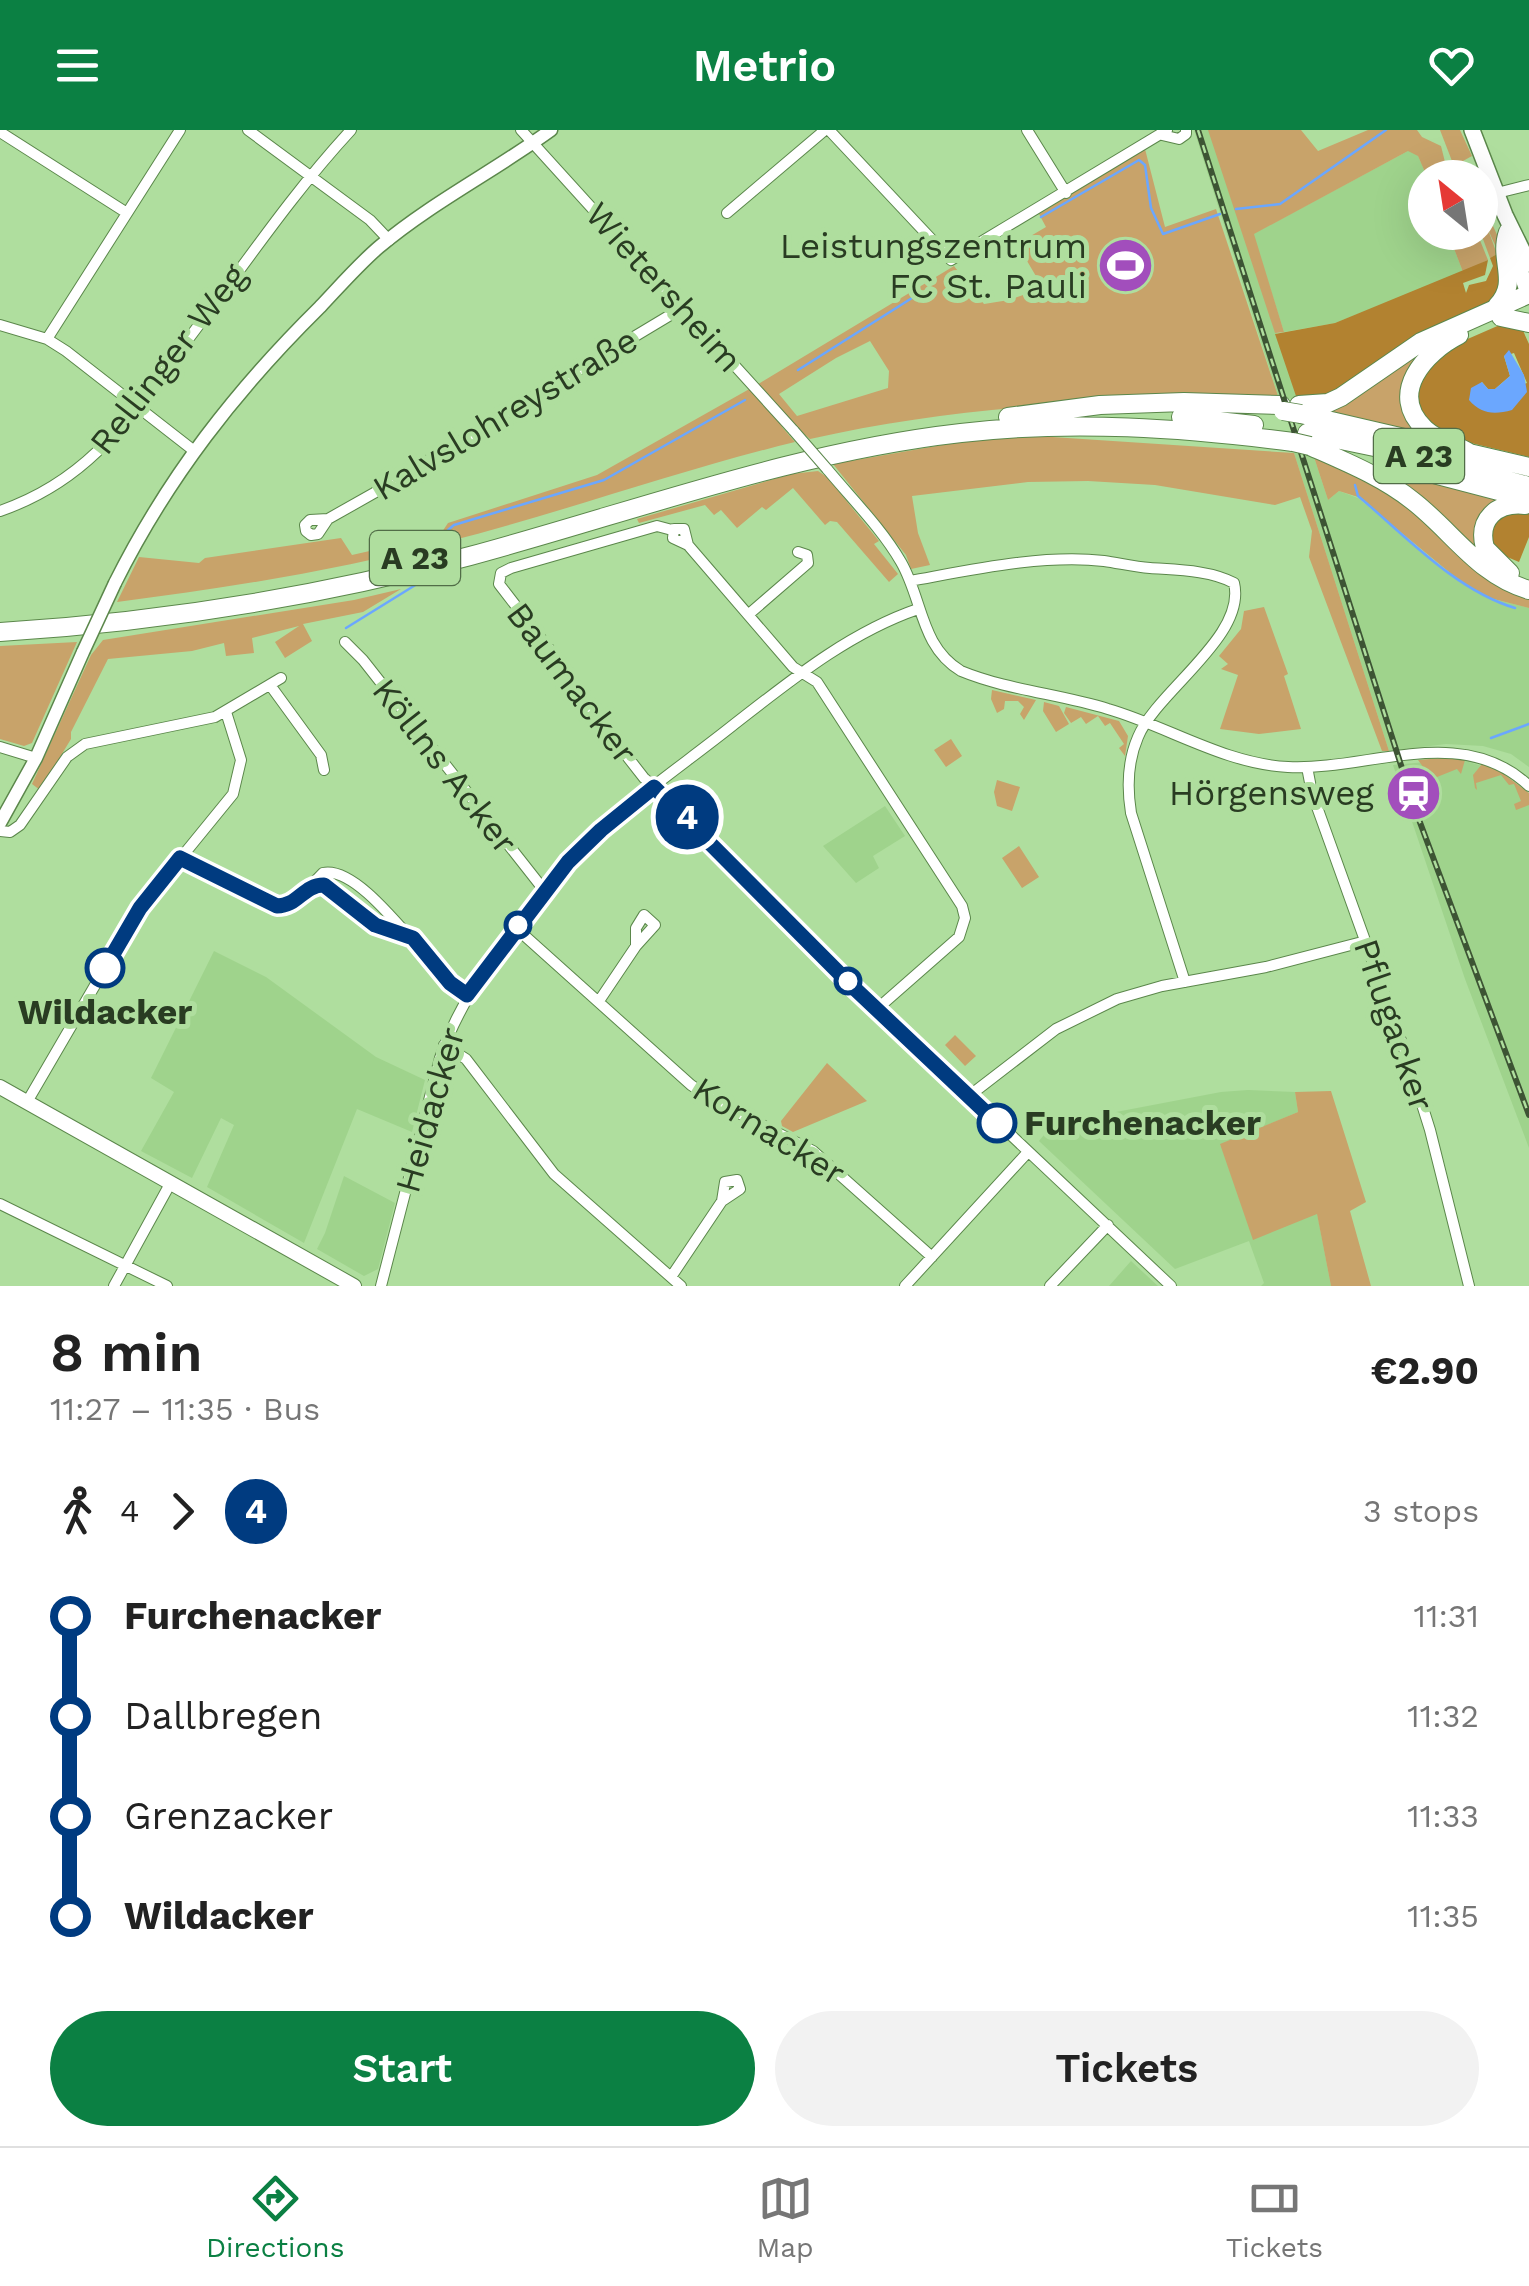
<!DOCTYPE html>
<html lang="en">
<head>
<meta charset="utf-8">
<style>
  body { margin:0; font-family:"Work Sans",sans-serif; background:#f2f2f2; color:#222; height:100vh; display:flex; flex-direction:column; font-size:38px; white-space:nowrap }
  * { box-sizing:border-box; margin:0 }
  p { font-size:32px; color:#767676 }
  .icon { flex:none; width:55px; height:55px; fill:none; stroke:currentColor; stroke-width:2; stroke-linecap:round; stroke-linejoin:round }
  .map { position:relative; height:1156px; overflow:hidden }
  .side { display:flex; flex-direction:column; background:#fff; flex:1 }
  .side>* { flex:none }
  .badge { padding:0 20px; border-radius:32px; font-size:35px; line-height:65px }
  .needle { width:65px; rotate:330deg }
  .controls { position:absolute; left:1408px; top:30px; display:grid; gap:20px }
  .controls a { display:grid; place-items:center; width:90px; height:90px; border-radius:50%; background:#fff; box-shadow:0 10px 40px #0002; font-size:50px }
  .map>.badge { position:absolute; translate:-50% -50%; box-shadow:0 0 0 5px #fff }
  .legs { display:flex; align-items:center; gap:15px; height:110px; padding:0 50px; font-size:32px }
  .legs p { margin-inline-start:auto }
  .summary { display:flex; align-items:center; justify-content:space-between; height:170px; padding:0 50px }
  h1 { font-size:55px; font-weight:600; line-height:75px }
  .button { display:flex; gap:20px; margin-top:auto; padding:20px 50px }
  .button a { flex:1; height:115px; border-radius:60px; background:#0b8043; color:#fff; font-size:40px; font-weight:600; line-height:115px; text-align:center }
  .button a+a { background:#f2f2f2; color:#222 }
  ul { padding:0 50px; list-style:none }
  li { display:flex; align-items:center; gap:35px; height:100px; font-size:38px }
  li i { display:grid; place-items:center; width:15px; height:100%; margin:0 12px; background:currentColor }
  li i::after { content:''; width:25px; height:25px; margin:-12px; border:8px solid; border-radius:50%; background:#fff }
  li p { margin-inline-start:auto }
  li:first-child i { background:linear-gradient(#0000 50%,currentColor 0) }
  li:last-child i { background:linear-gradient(currentColor 50%,#0000 0) }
  header { display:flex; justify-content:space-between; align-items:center; height:130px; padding:0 50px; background:#0b8043; color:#fff; font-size:45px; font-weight:600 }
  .tabs { display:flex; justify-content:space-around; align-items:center; height:140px; border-top:2px solid #e0e0e0; background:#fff; font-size:28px; color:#767676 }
  .tabs a { display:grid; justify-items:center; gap:5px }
  .tabs .active { color:#0b8043 }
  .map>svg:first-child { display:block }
  .built { fill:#9fd38c }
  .green { fill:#c8a36a; fill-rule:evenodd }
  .forest { fill:#b28230; fill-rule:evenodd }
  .water { fill:#6ba7fe }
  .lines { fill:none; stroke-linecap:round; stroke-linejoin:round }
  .stream { stroke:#6ba7fe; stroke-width:2.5 }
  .minor-casing { stroke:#5b874b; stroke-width:12 }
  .tertiary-casing { stroke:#5b874b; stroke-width:15 }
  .secondary-casing { stroke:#5b874b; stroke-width:16 }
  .primary-casing { stroke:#5b874b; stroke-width:18 }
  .motorway-casing { stroke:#5b874b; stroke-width:20 }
  .minor { stroke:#fff; stroke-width:10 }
  .tertiary { stroke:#fff; stroke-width:12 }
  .secondary { stroke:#fff; stroke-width:14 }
  .primary { stroke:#fff; stroke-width:15 }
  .motorway { stroke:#fff; stroke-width:18 }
  .rail-casing { stroke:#3d5434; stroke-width:6 }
  .rail { stroke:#afde9e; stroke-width:2.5; stroke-dasharray:8; stroke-linecap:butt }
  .minor-bridge-casing { stroke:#5b874b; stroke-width:12; stroke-linecap:butt }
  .tertiary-bridge-casing { stroke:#5b874b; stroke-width:15; stroke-linecap:butt }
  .motorway-bridge-casing { stroke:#5b874b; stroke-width:20; stroke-linecap:butt }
  .minor-bridge { stroke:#fff; stroke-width:10 }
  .tertiary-bridge { stroke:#fff; stroke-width:12 }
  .motorway-bridge { stroke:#fff; stroke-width:18 }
  .line-1-casing { stroke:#fff; stroke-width:22 }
  .line-1 { stroke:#003b80; stroke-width:15 }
  .stop-1-dot { fill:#fff; stroke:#003b80; stroke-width:5 }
  .labels { text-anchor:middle; stroke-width:10; stroke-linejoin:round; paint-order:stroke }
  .shield { fill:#afde9e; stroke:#516d47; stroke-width:2.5 }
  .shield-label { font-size:32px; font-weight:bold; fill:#293c22 }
  .poi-label { font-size:35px; fill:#293c22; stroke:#afde9e; text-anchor:end }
  .street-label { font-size:35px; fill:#293c22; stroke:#afde9e }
  .stop-label { font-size:35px; font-weight:bold; fill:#293c22; stroke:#afde9e }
</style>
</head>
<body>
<header><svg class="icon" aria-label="menu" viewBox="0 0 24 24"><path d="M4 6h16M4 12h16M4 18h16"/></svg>Metrio<svg class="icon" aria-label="heart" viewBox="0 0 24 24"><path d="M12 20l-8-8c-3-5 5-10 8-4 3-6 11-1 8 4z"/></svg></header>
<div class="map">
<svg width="1529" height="1156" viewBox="0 0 1529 1156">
  <rect width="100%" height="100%" fill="#afde9e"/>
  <path class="built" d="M1194,0h18l85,268 -18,1z
    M1408,21h6l4,5 9,21 -2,55 23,1 15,39 -128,51 -51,9 -31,-98z
    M1294,323l20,4 14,43 11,-9 19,7 102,84 26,15 43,11v159l-18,-13 -28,-8 -37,-2 -57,7z
    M1458,629l38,11 33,25v353l-64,-169 -72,-214z
    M885,676l20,30 -32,20 6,12 -23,15 -33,-37z
    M214,821l52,26 110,80 49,23 -13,52 -55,-23 -53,134 -97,-56 27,-62 -13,-7 -29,60 -51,-27 33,-59 -23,-14z
    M1248,960l47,2 3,20 -78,33 97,68 14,73h-70l3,-3 -15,-42 -74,28 -136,-128 9,-11 47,-14 126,-24z
    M344,1046l51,27 -17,66 -14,7 -47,-27 8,-16z
    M1131,1131l27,25h-49z"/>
  <path class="green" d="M1208,0h93l17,21 50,-21h49l5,7 19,9 4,16 7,-1 -12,-31h20l12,26 -38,21h-7l-9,-21 -10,-5 -154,83 30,98 -9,1z
    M1145,19l20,78 51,-18 63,190c-159,-1 -314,5 -469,40l-27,-23 -3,2 2,9 13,15c-115,28 -231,70 -349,100 -108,28 -218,46 -329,60l22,-45 60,6 6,-5 136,-20 11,17 88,-20 8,-12 149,-48 163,-92 194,-117 30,38 25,-4 34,-12 -26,-44 29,-17 -7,-13zM870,211l19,30 -1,17 -91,28 -18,-22 57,-36z
    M1480,73l4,16 5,-2 9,20v15l-11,-25 10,27 -7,4 -10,-27z
    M1448,103h29l11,27 -25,12z
    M1435,209l-11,97 -114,-25z
    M1037,306l257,17 95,298h-7l-73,-194 3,-26 -12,-34 -25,8 -120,-20 -67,-4 -60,1 -116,14 6,37 12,32 -19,4 -5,-14 -73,-91 132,-23z
    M1314,327l50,19 165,120v12l-43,-11 -26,-16 -102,-84 -19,-6 -11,9z
    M1366,335l140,35 -19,60z
    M818,341l9,6 52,64 -5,3 24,30 -9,8 -52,-60 -7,-1 -5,4 -32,-37 -27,22 -4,-3 -25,21 -16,-18 -7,5 -9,-10 -66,18 -2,-4 154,-45z
    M401,459l-38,23 -60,12 9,17 -27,17 -10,-16 24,-16 -47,12 2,15 -28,3 -2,-13 -32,8 -84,8 -37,73v7l-31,51 -8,-6 59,-129 12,-15 251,-40z
    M1264,477l24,67 -4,2 17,53 -42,5 -39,-5 18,-54 -17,-6 7,-5 -9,-8 22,-27 3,-18z
    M77,512l-45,101 -8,3 -24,-7v-93z
    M992,560l44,10 -12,20 -4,-6 4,-7 -6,-6h-13l-1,8 -7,4 -6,-14z
    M1044,572l15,4 10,18 -13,8 -13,-21z
    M1066,577l53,14 9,15 -3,20 -6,-8 5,-4 -14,-21 -5,3 -7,-10 -12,8 -5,-7 -10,6 -7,-10z
    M951,609l11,17 -16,11 -12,-17z
    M1442,628l23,2 -4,14 -4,-5 -25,10 -14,-19z
    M1482,634l19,8 28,21v12l-13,5 -2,-6 7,-3 -7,-17 -5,1 -8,-10 -25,8 1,7 -2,-2 -2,-13z
    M997,650l23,7 -8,24 -15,-5 -3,-14z
    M1019,716l20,31 -17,11 -20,-30z
    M955,905l21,21 -11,10 -20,-21z
    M827,933l40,38 -74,31 -11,-6 -1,-5z
    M1331,961l35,111 -16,9 21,75h-40l-14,-72 -64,26 -33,-96 78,-32 -3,-20z"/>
  <path class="forest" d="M1497,124l5,14 -1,29 -161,95 -42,10 -23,-68 60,-11 153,-63 -3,15 -22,8 3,10 3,-8 17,-4 7,-15 -3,-8z
    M1502,194h18l9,20v113l-83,-20 -23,-16 -8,-36 32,-37zM1514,223l13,30 -58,17 13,-18 6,7h7l15,-13 -6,-20z
    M1529,378v29l-10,25 -26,-11 -4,-24 7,-8z"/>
  <path class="water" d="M1509,220l15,25 3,17 -15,18c-18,5 -31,4 -43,-10l2,-12 11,-6 6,7h7l15,-13 -6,-20z"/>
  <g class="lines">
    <path class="stream" d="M1236,79l44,-5 106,-74
      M1041,87l98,-57 6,5 6,43 12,26 57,-20
      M798,240l114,-72
      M1355,355l3,11c48,40 97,94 157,112
      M448,400l6,-5 150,-45 141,-80
      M346,498l71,-44
      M1491,608l38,-14"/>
    <defs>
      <path id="minor" d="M248,0l122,90 19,20
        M521,0l273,301
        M829,0l122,130 216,-130
        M1027,0l39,63
        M0,2l127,81
        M1162,5l17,4 7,-5v-4
        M1497,63l32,-8
        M727,83l98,-83
        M0,195l47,14 19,12 127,99
        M47,209l133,-209
        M827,339c25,30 55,60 74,93 22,38 19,84 60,109 46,19 99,23 147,38 59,17 117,55 180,58 80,4 174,-45 241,19
        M0,381c90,-31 129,-93 183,-165 56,-73 106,-149 168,-216
        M328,389l-10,15 -7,1 -5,-4 -1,-6 5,-5 18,-1 46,-26 308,-185
        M672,400l-15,-4 -146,42 -10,5 -2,11 54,70 2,9 10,14 79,101 24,20 185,188 318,300
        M688,415l-15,-7 1,-9h10l4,16 105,122 24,15 145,224 3,12 -6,19 -82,72
        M910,451c61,-11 132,-27 194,-20 15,2 30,6 46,7 26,2 60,2 84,15 13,53 -77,108 -96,154 -10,23 -11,51 -7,76l54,169
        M749,484l59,-51 -1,-8 -9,-3
        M345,512l18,18 181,230
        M270,555l51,70 3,15
        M0,617l36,11
        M1307,637l5,26 96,267 22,70 39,156
        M0,701l10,1 10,-7 47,-68 18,-13 130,-27 66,-39
        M179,728l102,48 13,-3 29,-30c42,-9 109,103 144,122
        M309,758l12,-4 6,2 48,39 38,13
        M516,798l175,157 24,16 98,50 119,106
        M599,871l37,-55 19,-21 -11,-10 -8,13v18
        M444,915l22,14 88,115 127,112
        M969,966l87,-67 61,-30 45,-13 104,-19 100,-26
        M27,972l113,-194 93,-114 8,-34 -15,-48
        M0,1074l167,82
        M671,1147l51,-76 18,-12 -3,-9 -12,2 -3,19
        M114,1156l56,-102
        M381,1156l59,-228c16,-47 42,-85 72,-124 19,-27 38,-54 61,-78 48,-49 106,-88 159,-130 58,-45 116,-93 186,-117
        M905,1156l123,-134
        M1050,1156l58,-61"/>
      <path id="tertiary" d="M115,453c53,-106 121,-193 205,-276 19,-20 38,-42 59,-60 52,-44 117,-77 172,-117
        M0,693l36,-65 47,-106"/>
      <path id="secondary" d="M0,957l354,199"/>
      <path id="primary" d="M1472,0l33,85 24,49
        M1511,114l18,52"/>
      <path id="motorway" d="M1497,176c23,-24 1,-46 11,-74
        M1501,187l28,6
        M1459,205c-34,17 -72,59 -34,94 13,12 29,15 43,23
        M1299,275l29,-2 13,-6 80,-55 108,-48
        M1301,284l228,53
        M1008,287l92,-12 84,-3 97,3
        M1181,287l73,8
        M1307,303l101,21 121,32
        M1310,316c36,16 73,31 103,55 40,31 65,74 116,89
        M1384,331l145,38
        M1510,443l-25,-25c-8,-29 12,-46 40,-43
        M0,502c158,-10 317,-35 470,-76 163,-44 323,-104 491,-123 112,-13 222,-5 332,9"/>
    </defs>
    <use href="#minor" class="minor-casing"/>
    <use href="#tertiary" class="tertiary-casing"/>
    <use href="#secondary" class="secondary-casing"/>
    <use href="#primary" class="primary-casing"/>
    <use href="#motorway" class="motorway-casing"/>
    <use href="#minor" class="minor"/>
    <use href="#tertiary" class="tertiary"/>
    <use href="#secondary" class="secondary"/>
    <use href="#primary" class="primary"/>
    <use href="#motorway" class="motorway"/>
    <defs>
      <path id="rail" d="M1198,0l217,679 114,306"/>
    </defs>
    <use href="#rail" class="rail-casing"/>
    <use href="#rail" class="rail"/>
    <defs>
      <path id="minor-bridge" d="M794,301l33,38"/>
      <path id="tertiary-bridge" d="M83,522l32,-69"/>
      <path id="motorway-bridge" d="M1283,281l18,3
        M1293,312l17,4"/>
    </defs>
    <use href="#minor-bridge" class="minor-bridge-casing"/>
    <use href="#tertiary-bridge" class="tertiary-bridge-casing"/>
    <use href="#motorway-bridge" class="motorway-bridge-casing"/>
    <use href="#minor-bridge" class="minor-bridge"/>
    <use href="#tertiary-bridge" class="tertiary-bridge"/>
    <use href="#motorway-bridge" class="motorway-bridge"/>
  </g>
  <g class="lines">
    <defs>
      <path id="line-1" d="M105,838l35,-60 40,-50 97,48c21,0 26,-21 47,-21l51,40 38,13 37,45 17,12 101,-133 33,-32 53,-43 198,199 145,137"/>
    </defs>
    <use href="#line-1" class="line-1-casing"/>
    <use href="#line-1" class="line-1"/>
  </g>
  <defs>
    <symbol id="stadium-disc" viewBox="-11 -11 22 22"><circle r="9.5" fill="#a24ebc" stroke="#afde9e"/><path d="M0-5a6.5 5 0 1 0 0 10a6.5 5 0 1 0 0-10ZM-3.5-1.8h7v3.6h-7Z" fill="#fff"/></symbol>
    <symbol id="station-disc" viewBox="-11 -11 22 22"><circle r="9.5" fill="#a24ebc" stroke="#afde9e"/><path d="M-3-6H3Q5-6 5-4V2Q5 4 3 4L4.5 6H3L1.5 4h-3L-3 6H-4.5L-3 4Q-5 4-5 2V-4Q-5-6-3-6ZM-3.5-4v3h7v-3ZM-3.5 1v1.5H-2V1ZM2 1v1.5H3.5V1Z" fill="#fff"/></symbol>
  </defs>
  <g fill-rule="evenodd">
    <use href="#stadium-disc" x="1094" y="104" width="63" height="63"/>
    <use href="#station-disc" x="1382" y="632" width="63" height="63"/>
  </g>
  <g class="stop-1-dot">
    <circle cx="518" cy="795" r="12"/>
    <circle cx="105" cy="838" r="18"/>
    <circle cx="848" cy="851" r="12"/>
    <circle cx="997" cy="993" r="18"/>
  </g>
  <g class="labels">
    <g class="shield">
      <rect x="1374" y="299" width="90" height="54" rx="8"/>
      <rect x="370" y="401" width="90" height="54" rx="8"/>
    </g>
    <g class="shield-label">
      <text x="1419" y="337">A 23</text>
      <text x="415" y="439">A 23</text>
    </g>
    <g class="poi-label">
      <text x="1087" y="128">Leistungszentrum<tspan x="1087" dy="40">FC St. Pauli</tspan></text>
      <text x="1374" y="675">Hörgensweg</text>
    </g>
    <g class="street-label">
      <text transform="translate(664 157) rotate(48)" y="12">Wietersheim</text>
      <text transform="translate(168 229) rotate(-52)" y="12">Rellinger Weg</text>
      <text transform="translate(505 284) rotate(-31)" y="12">Kalvslohreystraße</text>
      <text transform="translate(572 553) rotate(53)" y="12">Baumacker</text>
      <text transform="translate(445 636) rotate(52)" y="12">Köllns Acker</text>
      <text transform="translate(1394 895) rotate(71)" y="12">Pflugacker</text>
      <text transform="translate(430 980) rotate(-74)" y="12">Heidacker</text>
      <text transform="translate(769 1001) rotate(32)" y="12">Kornacker</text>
    </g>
    <g class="stop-label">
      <text x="105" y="894">Wildacker</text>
      <text x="1024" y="1005" text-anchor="start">Furchenacker</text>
    </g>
  </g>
</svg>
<div class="controls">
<a><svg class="needle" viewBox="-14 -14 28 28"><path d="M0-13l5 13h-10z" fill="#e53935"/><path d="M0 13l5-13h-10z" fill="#767676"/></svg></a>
</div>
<b class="badge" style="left:687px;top:687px;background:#003b80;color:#fff">4</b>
</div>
<section class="side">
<div class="summary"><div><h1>8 min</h1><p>11:27 – 11:35 · Bus</p></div><b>€2.90</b></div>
<div class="legs"><svg class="icon" aria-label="walk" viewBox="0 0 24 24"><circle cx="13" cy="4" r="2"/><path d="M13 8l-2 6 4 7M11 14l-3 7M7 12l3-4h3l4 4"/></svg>4<svg class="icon" aria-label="forward" viewBox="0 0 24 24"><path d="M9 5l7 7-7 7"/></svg><b class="badge" style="background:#003b80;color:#fff">4</b><p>3 stops</p></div>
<ul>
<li><i style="color:#003b80"></i><b>Furchenacker</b><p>11:31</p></li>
<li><i style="color:#003b80"></i><span>Dallbregen</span><p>11:32</p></li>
<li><i style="color:#003b80"></i><span>Grenzacker</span><p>11:33</p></li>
<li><i style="color:#003b80"></i><b>Wildacker</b><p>11:35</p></li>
</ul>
<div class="button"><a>Start</a><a>Tickets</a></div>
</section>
<nav class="tabs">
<a class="active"><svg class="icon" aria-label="directions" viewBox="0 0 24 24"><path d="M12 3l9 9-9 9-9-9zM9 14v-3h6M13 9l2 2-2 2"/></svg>Directions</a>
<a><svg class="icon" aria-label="map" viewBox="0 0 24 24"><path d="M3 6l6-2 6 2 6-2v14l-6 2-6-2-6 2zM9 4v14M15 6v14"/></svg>Map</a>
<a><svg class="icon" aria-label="tickets" viewBox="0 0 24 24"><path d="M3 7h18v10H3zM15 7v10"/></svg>Tickets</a>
</nav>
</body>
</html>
